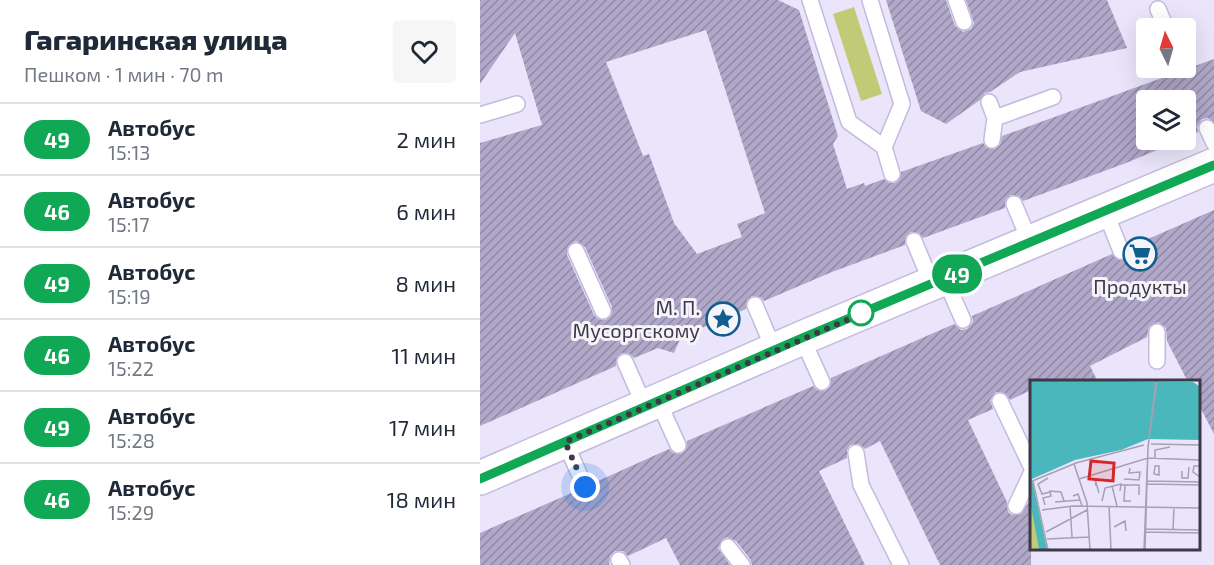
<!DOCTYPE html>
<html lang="ru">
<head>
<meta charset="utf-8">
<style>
  body { margin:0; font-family:"Exo 2",sans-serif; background:#f6f6f7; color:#1f2937; height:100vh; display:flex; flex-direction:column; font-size:22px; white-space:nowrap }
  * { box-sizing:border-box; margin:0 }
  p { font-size:20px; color:#747a83 }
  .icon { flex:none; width:33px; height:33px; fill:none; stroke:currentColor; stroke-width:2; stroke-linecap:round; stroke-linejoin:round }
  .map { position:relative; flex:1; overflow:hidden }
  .panel { display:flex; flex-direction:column; background:#fff; width:480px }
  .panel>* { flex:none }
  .badge { padding:0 12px; border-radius:20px; font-size:21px; line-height:39px }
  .needle { width:39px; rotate:355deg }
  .buttons { position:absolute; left:656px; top:18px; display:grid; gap:12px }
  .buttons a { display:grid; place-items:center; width:60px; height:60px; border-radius:6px; background:#fff; box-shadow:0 6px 24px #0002; font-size:30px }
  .you { position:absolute; width:30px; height:30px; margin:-15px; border:4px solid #fff; border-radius:50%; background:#1a73e8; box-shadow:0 0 0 9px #1a73e833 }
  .map>.badge { position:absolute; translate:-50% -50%; box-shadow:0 0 0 3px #fff }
  .round { display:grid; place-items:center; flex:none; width:63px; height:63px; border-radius:6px; background:#f6f6f7 }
  .summary { display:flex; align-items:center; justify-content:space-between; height:102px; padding:0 24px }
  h1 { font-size:28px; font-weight:800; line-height:45px }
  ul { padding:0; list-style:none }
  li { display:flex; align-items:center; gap:18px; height:72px; padding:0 24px; border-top:2px solid #e0e1e3 }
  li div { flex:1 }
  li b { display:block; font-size:22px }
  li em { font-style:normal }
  li .badge { min-width:66px; font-weight:700; text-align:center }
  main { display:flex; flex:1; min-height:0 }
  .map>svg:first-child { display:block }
  .green { fill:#c1cb77 }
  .building { fill:url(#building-hatch); fill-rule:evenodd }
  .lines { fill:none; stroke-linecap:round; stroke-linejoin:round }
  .service-casing { stroke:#c3badd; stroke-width:18 }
  .tertiary-casing { stroke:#c3badd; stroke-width:36 }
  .service { stroke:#fff; stroke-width:15 }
  .tertiary { stroke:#fff; stroke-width:33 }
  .line-casing { stroke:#fff; stroke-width:14 }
  .line { stroke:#10a855; stroke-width:9 }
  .walk { stroke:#3d3947; stroke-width:6; stroke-dasharray:0 10.8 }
  .stop-dot { fill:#fff; stroke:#10a855; stroke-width:3 }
  .labels { text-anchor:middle; stroke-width:6; stroke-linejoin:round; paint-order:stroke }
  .poi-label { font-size:20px; fill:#3d3947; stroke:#f6f4fb }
  .inset-river { fill:none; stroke:#4ab7bc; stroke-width:3 }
  .inset-road { fill:none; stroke:#a5a0b2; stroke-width:1.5 }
  .view { fill:#d62828; fill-opacity:0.15; stroke:#d62828; stroke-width:3 }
  .inset-edge { fill:none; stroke:#3d3947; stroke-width:3 }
</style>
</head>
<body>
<main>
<section class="panel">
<div class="summary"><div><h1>Гагаринская улица</h1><p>Пешком · 1 мин · 70 m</p></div><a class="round"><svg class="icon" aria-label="heart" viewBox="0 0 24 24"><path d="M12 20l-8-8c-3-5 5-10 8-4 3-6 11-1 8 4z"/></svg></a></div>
<ul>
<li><span class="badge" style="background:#10a855;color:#fff">49</span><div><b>Автобус</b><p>15:13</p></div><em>2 мин</em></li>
<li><span class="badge" style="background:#10a855;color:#fff">46</span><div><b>Автобус</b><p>15:17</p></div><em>6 мин</em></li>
<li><span class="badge" style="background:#10a855;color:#fff">49</span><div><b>Автобус</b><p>15:19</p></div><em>8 мин</em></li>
<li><span class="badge" style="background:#10a855;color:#fff">46</span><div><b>Автобус</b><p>15:22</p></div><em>11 мин</em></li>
<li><span class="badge" style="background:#10a855;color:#fff">49</span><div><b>Автобус</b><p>15:28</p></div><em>17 мин</em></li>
<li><span class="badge" style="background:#10a855;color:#fff">46</span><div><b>Автобус</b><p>15:29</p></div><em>18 мин</em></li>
</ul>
</section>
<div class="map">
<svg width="734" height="565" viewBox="0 0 734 565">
  <defs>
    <pattern id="building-hatch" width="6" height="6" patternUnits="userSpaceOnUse" patternTransform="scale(1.5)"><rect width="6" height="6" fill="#b0a7c9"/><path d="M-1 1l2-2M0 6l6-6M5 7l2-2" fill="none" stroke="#9089a5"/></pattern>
  </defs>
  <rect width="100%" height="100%" fill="#eae5fa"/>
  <path class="green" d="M374,7l28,87 -21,7 -28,-87z"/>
  <path class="building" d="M0,0h298l21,10 39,126 -5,8 14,45 17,-6 1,3 19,-7 5,4h6l4,-3 2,-8 82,-29 4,5 8,1 5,-4 2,-9 212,-77v63l-6,-4 -6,1 -5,8 1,5 -13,6v-38h-39v40h35l-55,23 -103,38 -4,-5 -8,-1 -5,4 -1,9 -82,30 -4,-5 -8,-1 -5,4 -1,9 -73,27 -68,29 -4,-4 -8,-1 -5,4 -1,9 -65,28 -7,16 -16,-5 -24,10 -4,-4 -8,-1 -5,4 -1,9 -136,60v-283l62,-18 -27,-92 -35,51zM226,30l59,183 -28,11 5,13 -45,17 -23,-31 -25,-69 -6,2 -37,-94zM96,241l9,6 27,60 -1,9 -5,4 -8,-1 -4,-4 -27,-60 1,-9z
    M406,0h60l9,26 8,6 8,-3 3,-6 -8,-23h141l20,48 -107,24 -30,20 -5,1 -5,7 -34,24 -25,-13z
    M734,210v224l-17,-33v-19h-9l-21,-41 -1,-13 -8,-6 -9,5 -2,10 -57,29 8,16h-67v8l-21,10 -5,-7 -9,-1 -6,8 3,9 -25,11 39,82 1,10 4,3 9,-1 10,-15v66h-91l-60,-124 -15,8 -6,-5 -9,1 -3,5v8l-28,13 46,94h-113l-2,-6 -14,-18 -9,-4 -5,3 -4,8 12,17h-50l-14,-27 -38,18 -5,-5h-8l-5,5 -1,9h-129v-32l96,-42 4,4 8,1 5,-4 1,-9 4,-2 71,-32 4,4 8,1 5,-4 1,-9 126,-55 4,4 8,1 5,-4 1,-9 123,-54 7,6 6,-1 6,-7 -1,-6 140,-62 7,6h6l5,-7v-6z"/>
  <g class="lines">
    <defs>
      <path id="service" d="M330,0l39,122 35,25 8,27
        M390,0l32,104 -18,43
        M476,0l8,22
        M678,9l8,19
        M509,102l6,16 -3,22
        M0,115l37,-11
        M515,118l58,-21
        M727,128l7,15
        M534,204l16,38
        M625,211l16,40
        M434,241l18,43
        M96,251l27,60
        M465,279l18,41
        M275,305l19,45
        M677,332v29
        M322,338l20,44
        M145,362l20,45
        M178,401l20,44
        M520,401l31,65
        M85,442l20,45
        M376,453l5,32 40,80
        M536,506l15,-32
        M248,547l14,18
        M139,560l3,5"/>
      <path id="tertiary" d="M0,478l322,-140 412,-173"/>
    </defs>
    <use href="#service" class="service-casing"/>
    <use href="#tertiary" class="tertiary-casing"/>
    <use href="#service" class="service"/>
    <use href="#tertiary" class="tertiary"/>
  </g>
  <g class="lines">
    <defs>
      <path id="line" d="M0,479l322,-141 412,-173"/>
    </defs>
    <use href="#line" class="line-casing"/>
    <use href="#line" class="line"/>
    <path class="walk" d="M105,487l-20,-45 298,-129h-2"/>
  </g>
  <defs>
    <symbol id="supermarket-ring" viewBox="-11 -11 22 22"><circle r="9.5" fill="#f6f4fb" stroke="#115d90" stroke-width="1.5"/><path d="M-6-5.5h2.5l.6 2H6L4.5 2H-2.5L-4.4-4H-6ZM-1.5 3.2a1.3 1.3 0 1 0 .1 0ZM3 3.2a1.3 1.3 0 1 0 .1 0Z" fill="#115d90"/></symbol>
    <symbol id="sight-ring" viewBox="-11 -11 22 22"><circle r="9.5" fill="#f6f4fb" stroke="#115d90" stroke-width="1.5"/><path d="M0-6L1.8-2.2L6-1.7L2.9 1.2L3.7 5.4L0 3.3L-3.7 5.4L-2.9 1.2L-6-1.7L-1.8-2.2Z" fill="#115d90"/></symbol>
  </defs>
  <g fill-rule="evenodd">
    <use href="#supermarket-ring" x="641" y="235" width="38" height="38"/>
    <use href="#sight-ring" x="224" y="300" width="38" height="38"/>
  </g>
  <circle class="stop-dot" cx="381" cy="313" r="12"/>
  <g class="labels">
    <g class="poi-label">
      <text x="660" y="294">Продукты</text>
      <text x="220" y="315" text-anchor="end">М. П.<tspan x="220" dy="23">Мусоргскому</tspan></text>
    </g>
  </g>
  <g transform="translate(550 380)">
    <rect width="170" height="170" fill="#eae5fa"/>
    <path d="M0,121l8,32 1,16h-9z" fill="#c1cb77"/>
    <path d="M0,0l163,2 6,4v54l-51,-1 -27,11 -46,10 -43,19 15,70h-8l-9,-48z" fill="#4ab7bc"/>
    <path class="inset-river" d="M125,23l31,-1 14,-10M0,74l77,-36 44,-14"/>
    <path class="inset-road" d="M121,64l49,1M125,78v-8l15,-3M44,84l13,39 3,47M125,86h4v9l-5,-1zM170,86h-6l-1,6 7,5M152,91v7h6l1,-11M18,98l-10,6 4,10 8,-2M49,99l69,-21 52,2M94,99l15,1 1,-8 -11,1 1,-5M3,101l15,69M117,101l53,1M0,102l46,-19 68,-18M117,104l53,1M91,105h18v10M95,105l-1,16h7M66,106l-1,-7 4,14M82,106l5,20M19,111l12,1 3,9M43,116l5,-2 4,12M72,121l3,-13 16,-4 -1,7M25,122l25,-2M15,125l-2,-7 8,-2 -1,-4M40,126l2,31M79,126l2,44M12,130l31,-4 127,2M84,147l11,-6 1,10M116,149l54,1M143,150l1,-23M16,152l41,-22M114,152l56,1M17,159l42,-2M114,170l4,-102 8,-68M115,170l3,-103 9,-67"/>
    <path class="view" d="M61,81l23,2 -1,18 -24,-2z"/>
    <rect width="170" height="170" class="inset-edge"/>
  </g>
</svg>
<div class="buttons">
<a><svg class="needle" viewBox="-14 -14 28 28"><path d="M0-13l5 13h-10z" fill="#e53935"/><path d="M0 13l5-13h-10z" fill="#747a83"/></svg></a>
<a><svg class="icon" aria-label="layers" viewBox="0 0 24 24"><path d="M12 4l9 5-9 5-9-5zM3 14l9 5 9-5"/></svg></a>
</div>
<div class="you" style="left:105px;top:487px"></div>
<b class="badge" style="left:477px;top:274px;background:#10a855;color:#fff">49</b>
</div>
</main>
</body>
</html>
